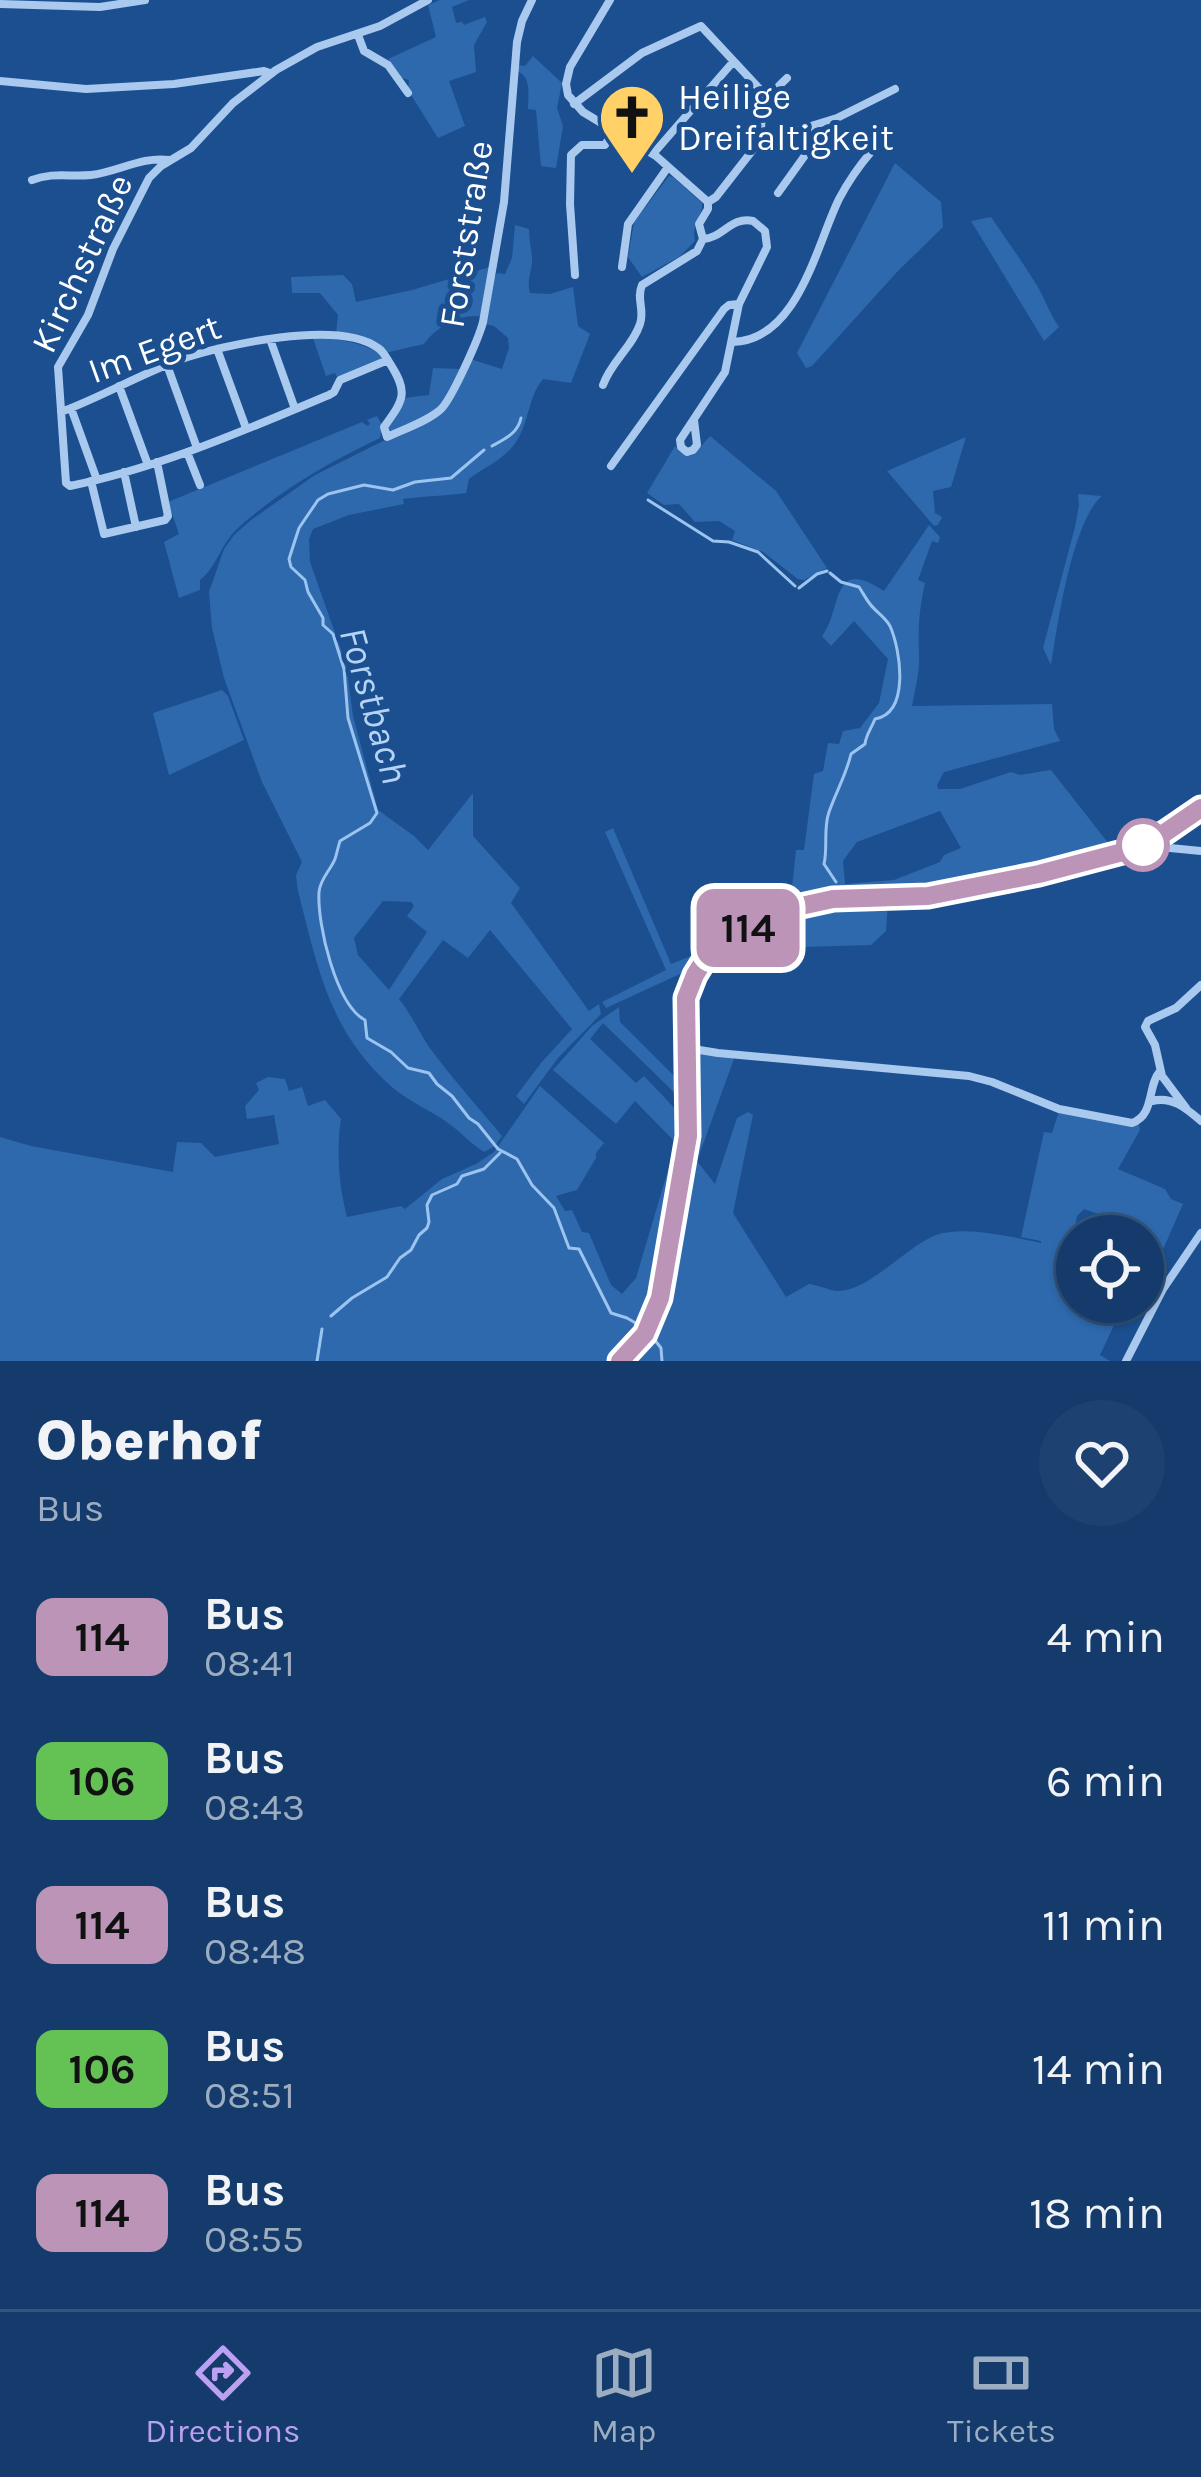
<!DOCTYPE html>
<html lang="en">
<head>
<meta charset="utf-8">
<style>
  body { margin:0; font-family:Karla,sans-serif; background:#1d4271; color:#f1f3f6; height:100vh; display:flex; flex-direction:column; font-size:45px; white-space:nowrap }
  * { box-sizing:border-box; margin:0 }
  p { font-size:39px; color:#9dadc1 }
  .icon { flex:none; width:66px; height:66px; fill:none; stroke:currentColor; stroke-width:2; stroke-linecap:round; stroke-linejoin:round }
  .map { position:relative; height:1361px; overflow:hidden }
  .drawer { display:flex; flex-direction:column; background:#143b6b; flex:1 }
  .drawer>* { flex:none }
  .badge { padding:0 24px; border-radius:18px; font-size:42px; line-height:78px }
  .buttons { position:absolute; left:1056px; top:1215px; display:grid; gap:24px }
  .buttons a { display:grid; place-items:center; width:108px; height:108px; border-radius:50%; background:#143b6b; box-shadow:0 3px 9px #0004,0 0 0 3px #33557e; font-size:60px }
  .map>.badge { position:absolute; translate:-50% -50%; box-shadow:0 0 0 6px #fff }
  .round { display:grid; place-items:center; flex:none; width:126px; height:126px; border-radius:63px; background:#1d4271 }
  .summary { display:flex; align-items:center; justify-content:space-between; height:204px; padding:0 36px }
  h1 { font-size:57px; font-weight:800; line-height:90px }
  ul { padding:0; list-style:none }
  li { display:flex; align-items:center; gap:36px; height:144px; padding:0 36px }
  li div { flex:1 }
  li b { display:block; font-size:45px }
  li em { font-style:normal }
  li .badge { min-width:132px; font-weight:700; text-align:center }
  .dock { display:flex; justify-content:space-around; align-items:center; height:168px; border-top:3px solid #33557e; background:#143b6b; font-size:33px; color:#9dadc1 }
  .dock a { display:grid; justify-items:center; gap:6px }
  .dock .active { color:#bca0f2 }
  .map>svg:first-child { display:block }
  .green { fill:#2e69ad; fill-rule:evenodd }
  .lines { fill:none; stroke-linecap:round; stroke-linejoin:round }
  .stream { stroke:#9cc4f0; stroke-width:3 }
  .minor { stroke:#a9c9ee; stroke-width:8 }
  .major { stroke:#f0f6ff; stroke-width:10 }
  .line-casing { stroke:#fff; stroke-width:27 }
  .line { stroke:#bb94b8; stroke-width:18 }
  .stop-dot { fill:#fff; stroke:#bb94b8; stroke-width:6 }
  .labels { text-anchor:middle; stroke-width:10; stroke-linejoin:round; paint-order:stroke }
  .poi-label { font-size:36px; fill:#fff; stroke:#1b4f8f; text-anchor:start }
  .street-label { font-size:36px; fill:#fff; stroke:#1b4f8f }
  .water-label { font-size:39px; font-style:italic; fill:#b5d3f5; stroke:#1b4f8f }
</style>
</head>
<body>
<div class="map">
<svg width="1201" height="1361" viewBox="0 0 1201 1361">
  <rect width="100%" height="100%" fill="#1b4f8f"/>
  <path class="green" d="M440,0h29l-17,7 4,16 6,-1 2,3 21,-8 2,5 -13,23 2,27 -27,9 16,45 -27,12 -30,-48 1,-10 -7,-2 -14,-19 48,-22 -8,-32z
    M533,56l29,27 -5,25 6,18 -7,42 -15,-2 -5,-56 -8,-1c0,-14 4,-32 -11,-38l1,-6 7,1z
    M895,163l46,39 2,25 -46,45 -85,94 -6,2 -9,-15z
    M669,176l4,1 29,26c1,14 -11,21 -7,38l-16,16 -37,20 -14,-20 6,-35z
    M991,217c15,22 31,44 45,67 9,14 13,29 23,43l-15,14 -73,-120z
    M515,225l14,4c0,10 2,19 3,28 1,13 -6,23 -2,36l20,1 23,-7 5,39 12,8 -19,49 -28,-4c-15,18 -14,44 -27,63 -11,17 -31,25 -47,37l-3,14c-21,3 -41,3 -63,6l1,5 -55,11 -36,14 -4,10 1,23 36,102 7,52 25,94 36,26 14,14 45,-57v43l47,52 -9,15 78,108 10,-7 2,10 -43,44 -34,46 -8,-8 25,-33 31,-34 -82,-99 -22,28 -25,-18 -44,59c12,15 19,31 30,48 23,31 49,60 73,89l-7,10 -11,6c-13,-8 -23,-20 -36,-29 -18,-13 -38,-21 -55,-35 -64,-56 -75,-119 -95,-197l-2,-16 6,-13 -40,-80 -38,-104 -12,-50 -3,-36 15,-43 10,-14 17,-15 64,-45 76,-38 -5,-7 18,-32 25,-3 4,-27 27,1 10,-10 32,10 7,-21 -1,-10 -14,-12 -10,-2 1,-7c-23,-5 -48,9 -61,27l-39,9 -49,-18 2,-20 -18,-22h-28l-1,-16 52,-2 9,9 4,18 56,-12 78,-23 5,10 2,-4 8,1 7,-16zM383,901l28,1 3,4 -7,10 20,16 -38,58 -31,-35 -4,-17z
    M313,338c25,1 45,3 68,16v5l-3,4 -41,14 -2,-4 -9,3z
    M377,416l5,9 -2,13c-51,24 -101,53 -142,90 -17,15 -21,39 -38,52v10l-21,8 -15,-56 15,-8 -11,-32 194,-80 6,4 2,-3 -3,-3z
    M710,436l66,55 51,77 -23,12 -6,-1 -35,-27 -31,-12 3,-9 -16,-10 -24,1 -16,-18 -15,1 -17,-12 28,-47 4,4 18,1z
    M966,437l-15,50 -18,4 2,22 7,4 -4,8 -4,1 -47,-55z
    M1078,494l24,2c-30,25 -45,131 -51,169l-8,-17 32,-121 4,-22z
    M929,525l11,12 -2,6 -6,-2 -14,39 7,3c-6,27 -7,44 -6,72 1,16 -4,35 -7,51l140,-2 2,25 6,12 -116,31 -7,13 1,4h22l51,-17 9,3 31,-5 58,74 4,8 -160,38 -163,16 6,-56h8l10,-76 9,-3 5,-28 11,1 4,-13 17,-3 19,-25 9,-44 -34,-38 -23,25 -9,-10c21,-28 8,-81 62,-45zM940,811l21,37 -17,7 -4,7 -46,18 -49,4 -2,-23 14,-19z
    M222,690l6,6 16,44 -75,35 -16,-62z
    M613,828l58,136 23,-9 7,5 -8,8 -87,40 -4,-6 64,-32 -61,-138z
    M888,902l-2,29 -15,14 -67,2 -28,4 16,-40 41,-8z
    M619,1007l1,15 66,66 -3,65 -26,147 -18,37 -23,24h-616v-224l31,9 142,26 4,-30 24,1 14,14 64,-13 -5,-29 -27,4 -2,-13 14,-16 -3,-7 12,-6 17,2 4,12 13,-4 6,19 17,-6 16,19c-5,33 -2,67 6,98l54,-11 4,3 37,-30 34,-15 18,-12 46,-66 64,57 -8,10v5l-19,32 -21,6 9,15 7,-1 10,22 7,1 22,52 11,9 14,-16 40,-135 -41,-42 -19,23 -63,-54 39,-44zM603,1023l82,80 -3,13 -38,-40 -8,7 -46,-44z
    M693,1051l42,5 -38,105 18,23 22,-66 11,-6 5,3 -20,98 53,84 23,-13c9,1 19,6 28,7 31,1 70,-45 99,-56 27,-10 77,2 105,8v-2l-20,-4 23,-105 8,1 7,-22 80,13 1,6 -22,39 47,20 6,10 12,5 -26,59 -14,-3v-24h-14l4,-10 -49,-17 -7,7 -6,35 6,2v49h48l-25,53 10,6h-485l23,-25 42,-185v-97z"/>
  <g class="lines">
    <path class="stream" d="M492,446c13,-7 26,-13 29,-28
      M484,450l-33,28 -36,4 -22,8 -29,-5 -36,9 -10,6 -19,28 -10,31 2,8 14,13 3,12 15,26v7l10,9 11,35 4,49 29,95 -7,10 -30,18c-2,6 -3,12 -5,18 -5,12 -15,20 -16,33 -2,32 17,113 46,128l2,18 24,14 17,16 21,5 8,11 15,12 17,22 9,6 20,25 19,10 15,26 22,23 15,40 10,1 32,64 16,5 12,7
      M648,500l65,41 16,1 29,10 37,34
      M830,573l11,9 18,5c4,6 7,12 11,17 6,8 15,13 20,22 11,25 20,87 -15,93 -4,10 -9,16 -10,25l-14,10c-5,21 -15,38 -22,58 -6,17 -1,35 -5,52l12,18
      M799,588l18,-14 10,-3
      M331,1316l21,-18 35,-21 13,-19 11,-8 8,-15 8,-7 2,-6 -2,-17 5,-10 25,-11 5,-8 22,-7 16,-16
      M654,1339l7,9 1,13
      M317,1361l5,-32"/>
    <path class="minor" d="M610,0l-40,67 -4,17 2,11 15,17 73,44 52,46
      M0,4l100,3 45,-7
      M358,35l6,16 24,14 20,28
      M0,81l86,8 88,-5 90,-13 6,2
      M574,104l68,-51 59,-27 67,72
      M762,141c-4,-27 5,-45 25,-63
      M653,154l80,-92
      M32,180c20,-8 38,-3 59,-5 27,-3 51,-19 78,-15
      M778,193l33,-46 2,-9 -3,-11
      M703,239l-4,-15 9,-15v-7l8,-5 43,-55 78,-24 58,-29
      M622,267l6,-43 40,-57
      M575,275l-5,-71 1,-49 11,-10h23l9,-15
      M270,339l25,70
      M733,342c65,-2 83,-96 106,-143 9,-17 20,-33 32,-47
      M217,349l29,79
      M388,360l-48,20 -6,12 -5,3c-84,35 -170,73 -259,91l-4,-3 -8,-116 30,-52 25,-66 36,-71 12,-12 30,-18 42,-45 43,-33 41,-23 63,-21 48,-26
      M167,365l30,83
      M603,385c8,-23 30,-39 37,-61 5,-14 -4,-25 2,-39l55,-34 6,-12c20,-1 28,-23 50,-18l12,10 2,16 -28,57 -14,68 -45,68 1,7 6,5 6,-2 4,-5 -3,-25
      M119,386l29,79
      M71,408l26,72
      M61,412c40,-15 78,-37 118,-52 43,-15 159,-41 199,-12 5,3 8,9 11,14 20,31 15,37 -5,65l3,10c17,-8 39,-15 53,-27 11,-9 39,-72 43,-88l21,-120 13,-160 5,-21 10,-21
      M187,452l13,33
      M611,466l113,-157 5,-4 10,-1
      M124,472l12,55
      M91,481l13,53 61,-14 3,-4 -11,-54
      M1160,836l10,12 31,3
      M687,1048l31,5 251,23 23,6 67,27 73,14c23,-8 15,-37 28,-52
      M1152,1101c20,-5 34,7 49,20
      M1186,1108l-24,-32 -7,-31 -10,-18 3,-6 28,-13 25,-23
      M1126,1361l37,-72 38,-56"/>
    <path class="major" d="M620,1361l25,-27 17,-43 26,-156 -2,-137 9,-23 16,-21 38,-27 56,-23 28,-5 95,-3 111,-22 95,-25 26,-13 41,-28"/>
  </g>
  <g class="lines">
    <defs>
      <path id="line" d="M620,1361l25,-27 15,-36 28,-162 -2,-138 9,-23 10,-16 35,-27 52,-24 41,-9 95,-3 111,-22 95,-25 32,-17 35,-24"/>
    </defs>
    <use href="#line" class="line-casing"/>
    <use href="#line" class="line"/>
  </g>
  <defs>
    <symbol id="church-pin" viewBox="-11 -11 22 30"><path d="M0 17L-7.5 6A9.5 9.5 0 1 1 7.5 6Z" fill="#ffd166" stroke="#1b4f8f"/><path d="M-1.2-6h2.4v3.5h3.3v2.4h-3.3V6h-2.4V-.1h-3.3v-2.4h3.3Z" fill="#111"/></symbol>
  </defs>
  <g fill-rule="evenodd">
    <use href="#church-pin" x="594" y="79" width="76" height="104"/>
  </g>
  <circle class="stop-dot" cx="1143" cy="845" r="24"/>
  <g class="labels">
    <g class="poi-label">
      <text x="678" y="109">Heilige<tspan x="678" dy="41">Dreifaltigkeit</tspan></text>
    </g>
    <g class="street-label">
      <text transform="translate(465 234) rotate(-81)" y="13">Forststraße</text>
      <text transform="translate(81 263) rotate(-65)" y="13">Kirchstraße</text>
      <text transform="translate(154 348) rotate(-20)" y="13">Im Egert</text>
    </g>
    <g class="water-label">
      <text transform="translate(375 705) rotate(74)" y="14">Forstbach</text>
    </g>
  </g>
</svg>
<div class="buttons">
<a><svg class="icon" aria-label="locate" viewBox="0 0 24 24"><circle cx="12" cy="12" r="6"/><path d="M12 2v4M12 18v4M2 12h4M18 12h4"/></svg></a>
</div>
<b class="badge" style="left:748px;top:928px;background:#bb94b8;color:#111">114</b>
</div>
<section class="drawer">
<div class="summary"><div><h1>Oberhof</h1><p>Bus</p></div><a class="round"><svg class="icon" aria-label="heart" viewBox="0 0 24 24"><path d="M12 20l-8-8c-3-5 5-10 8-4 3-6 11-1 8 4z"/></svg></a></div>
<ul>
<li><span class="badge" style="background:#bb94b8;color:#111">114</span><div><b>Bus</b><p>08:41</p></div><em>4 min</em></li>
<li><span class="badge" style="background:#64c255;color:#111">106</span><div><b>Bus</b><p>08:43</p></div><em>6 min</em></li>
<li><span class="badge" style="background:#bb94b8;color:#111">114</span><div><b>Bus</b><p>08:48</p></div><em>11 min</em></li>
<li><span class="badge" style="background:#64c255;color:#111">106</span><div><b>Bus</b><p>08:51</p></div><em>14 min</em></li>
<li><span class="badge" style="background:#bb94b8;color:#111">114</span><div><b>Bus</b><p>08:55</p></div><em>18 min</em></li>
</ul>
</section>
<nav class="dock">
<a class="active"><svg class="icon" aria-label="directions" viewBox="0 0 24 24"><path d="M12 3l9 9-9 9-9-9zM9 14v-3h6M13 9l2 2-2 2"/></svg>Directions</a>
<a><svg class="icon" aria-label="map" viewBox="0 0 24 24"><path d="M3 6l6-2 6 2 6-2v14l-6 2-6-2-6 2zM9 4v14M15 6v14"/></svg>Map</a>
<a><svg class="icon" aria-label="tickets" viewBox="0 0 24 24"><path d="M3 7h18v10H3zM15 7v10"/></svg>Tickets</a>
</nav>
</body>
</html>
